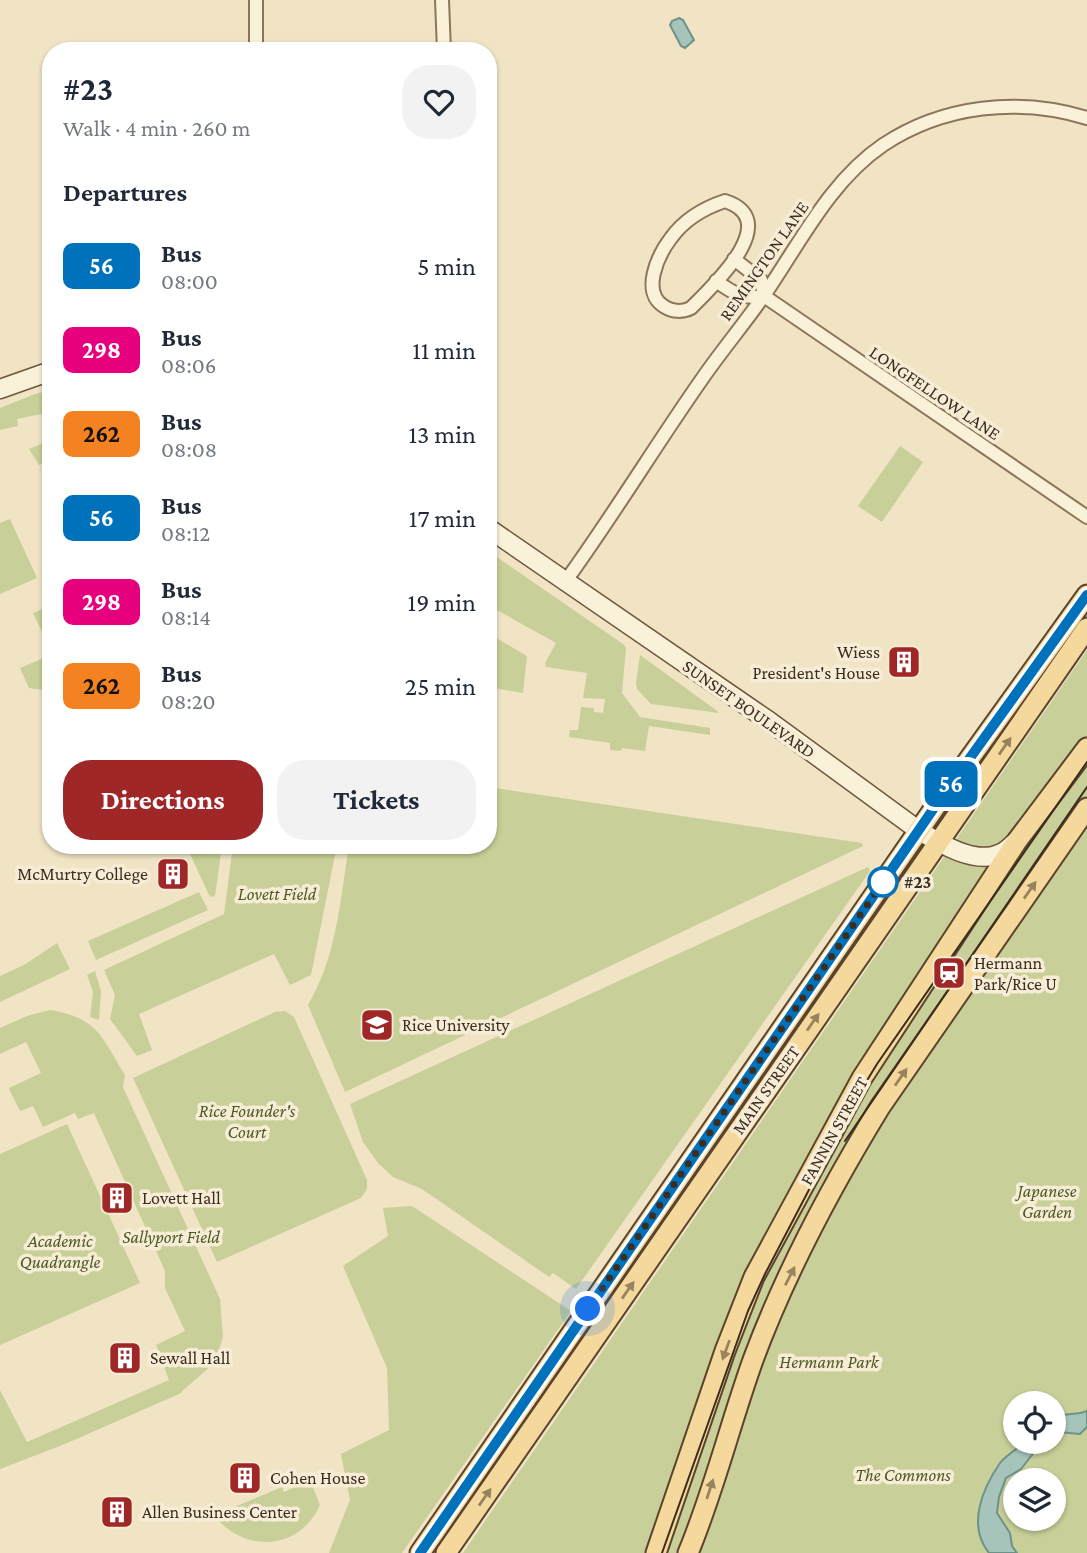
<!DOCTYPE html>
<html lang="en">
<head>
<meta charset="utf-8">
<style>
  body { margin:0; font-family:"Crimson Pro",serif; background:#f2f2f3; color:#1f2937; height:100vh; display:flex; flex-direction:column; font-size:26px; white-space:nowrap }
  * { box-sizing:border-box; margin:0 }
  p { font-size:23px; color:#747a83 }
  .icon { flex:none; width:38px; height:38px; fill:none; stroke:currentColor; stroke-width:2; stroke-linecap:round; stroke-linejoin:round }
  .map { position:relative; flex:1; overflow:hidden }
  .drawer { position:absolute; left:42px; top:42px; width:455px; height:812px; display:flex; flex-direction:column; background:#fff; border-radius:28px; box-shadow:0 2px 5px #0004 }
  .drawer>* { flex:none }
  .badge { padding:0 14px; border-radius:10px; font-size:24px; line-height:46px }
  .controls { position:absolute; left:1003px; top:1391px; display:grid; gap:14px }
  .controls a { display:grid; place-items:center; width:63px; height:63px; border-radius:50%; background:#fff; box-shadow:0 2px 5px #0004; font-size:35px }
  .you { position:absolute; width:35px; height:35px; margin:-18px; border:5px solid #fff; border-radius:50%; background:#1a73e8; box-shadow:0 0 0 10px #1a73e833 }
  .map>.badge { position:absolute; translate:-50% -50%; box-shadow:0 0 0 4px #fff }
  h2 { padding:0 21px; font-size:26px; line-height:63px }
  .round { display:grid; place-items:center; flex:none; width:74px; height:74px; border-radius:28px; background:#f2f2f3 }
  .summary { display:flex; align-items:center; justify-content:space-between; height:119px; padding:0 21px }
  h1 { font-size:33px; font-weight:700; line-height:52px }
  .action { display:flex; gap:14px; margin-top:auto; padding:14px 21px }
  .action a { flex:1; height:80px; border-radius:28px; background:#9f2728; color:#fff; font-size:28px; font-weight:700; line-height:80px; text-align:center }
  .action a+a { background:#f2f2f3; color:#1f2937 }
  ul { padding:0; list-style:none }
  li { display:flex; align-items:center; gap:21px; height:84px; padding:0 21px }
  li div { flex:1 }
  li b { display:block; font-size:26px }
  li em { font-style:normal }
  li .badge { min-width:77px; font-weight:700; text-align:center }
  .map>svg:first-child { display:block }
  .green { fill:#c9cf98; fill-rule:evenodd }
  .water { fill:#a7c4bb; stroke:#6d9389; stroke-width:2 }
  .lines { fill:none; stroke-linecap:round; stroke-linejoin:round }
  .street-casing { stroke:#8d755a; stroke-width:16 }
  .secondary-casing { stroke:#6f563d; stroke-width:21 }
  .primary-casing { stroke:#5b432e; stroke-width:23 }
  .street { stroke:#faf1d9; stroke-width:12 }
  .secondary { stroke:#faf1d9; stroke-width:18 }
  .primary { stroke:#f5d99c; stroke-width:19 }
  .tram { stroke:#3c2d1f; stroke-width:2 }
  .oneway { fill:#98835e }
  .line-casing { stroke:#fff; stroke-width:16 }
  .line { stroke:#0072bc; stroke-width:10 }
  .walk { stroke:#3c2d1f; stroke-width:7; stroke-dasharray:0 12.6 }
  .stop-dot { fill:#fff; stroke:#0072bc; stroke-width:3.5 }
  .labels { text-anchor:middle; stroke-width:7; stroke-linejoin:round; paint-order:stroke }
  .street-label { font-size:18px; fill:#3c2d1f; stroke:#f7edd6 }
  .poi-label { font-size:18px; fill:#3c2d1f; stroke:#f7edd6; text-anchor:start }
  .stop-label { font-size:18px; font-weight:bold; fill:#3c2d1f; stroke:#f7edd6; text-anchor:start }
  .park-label { font-size:18px; font-style:italic; fill:#4c5a24; stroke:#f7edd6 }
</style>
</head>
<body>
<div class="map">
<svg width="1087" height="1553" viewBox="0 0 1087 1553">
  <rect width="100%" height="100%" fill="#f0e4c5"/>
  <path class="green" d="M51,390v22l-34,7 1,7 -18,4v-22l35,-14z
    M51,440v26l-5,3 -2,-6 -5,2 -10,-16z
    M900,446l23,16 -41,60 -24,-16z
    M10,519l27,59 -37,16v-71z
    M488,551l135,93 3,4 -4,45 18,24 70,11v7l-61,-9 -4,25 -23,-3 -1,3 -11,-1v-7l-41,-6 1,-7h8l3,-23 13,1v4l9,1 2,-14 -22,-1 4,-25 -41,-6 -1,-4 11,-20 -68,-38z
    M51,605v45l-18,-37z
    M488,633l39,23 -4,37 -35,-6z
    M1087,650v903h-624zM1015,1404h39v38h-39zM1015,1480h39v39h-39z
    M51,655v36l-22,-3 -9,-20z
    M640,655l76,55 3,3 -68,-9 -14,-15 -1,-6z
    M488,787l374,56 1,3 -518,246 -37,-87c29,-50 32,-104 41,-160h139z
    M186,845h36l-7,51 -4,1 -2,-2z
    M233,845h104l-26,130 -21,10 -16,-31 -135,60 13,36 -15,6 -27,-37 5,-24 -11,-25 120,-56z
    M868,867l2,4 -294,418 -23,-16 -4,4 -127,-88 -29,-12 -15,-14 -15,-21 -13,-38z
    M199,892l9,18 -112,50 -8,-19z
    M57,943l13,26 -70,33v-26l24,-11z
    M95,971l6,20 -2,29 -9,-3 3,-25 -6,-17z
    M50,1010c48,8 51,26 75,65l-2,12 97,212 3,38 -5,17 -6,11 -33,29 -114,50 -65,25v-79l27,52 142,-62 -13,-35 29,-14 -20,-43v-17l-71,-158 -16,6 -3,-6 -32,14 -10,-21 -13,5 -10,-20 -1,-3 32,-15 -15,-31 -26,12v-26l27,-12z
    M285,1011l9,6 73,163v9l-6,9 -144,64 -84,-184 142,-66z
    M67,1124l73,159 -140,62v-191z
    M412,1206l159,105 -169,242h-73l21,-53 -9,-46 48,-24 -2,-62 -44,-102 45,-30 -5,-28z
    M310,1480l10,25c-21,48 -81,48 -108,7l8,-3 7,14 7,-8 -2,-7 50,-21 2,5z"/>
  <path class="water" d="M679,18l4,2 11,20 -9,8 -4,-2 -11,-21 2,-4z
    M1087,1411v16l-7,7 -22,-2 -4,2v-16c12,-6 22,-2 33,-7z
    M1026,1442h16l-21,27 -15,9 -7,19 -2,16 13,20 2,13 5,7h-28c-22,-27 -7,-64 11,-90 6,-8 18,-15 26,-21z"/>
  <g class="lines">
    <defs>
      <path id="street" d="M256,0v51
        M442,0l2,51
        M725,201c59,19 -11,84 -34,107 -8,4 -18,4 -26,-1 -25,-14 -7,-52 6,-69 13,-18 33,-30 54,-37z
        M734,259l27,21 3,16
        M716,281c17,12 27,19 48,15
        M764,296l323,221
        M565,582c48,-66 90,-136 137,-203 20,-29 43,-56 63,-85 35,-51 65,-113 118,-149 60,-40 136,-48 204,-27"/>
      <path id="secondary" d="M0,389l51,-18
        M488,528l281,193 149,109c21,13 58,36 83,23 5,-2 9,-6 13,-10"/>
      <path id="primary" d="M420,1553l522,-756 145,-202
        M446,1553l641,-925
        M656,1553l69,-202 29,-74 108,-199 155,-237 70,-93
        M688,1553c26,-62 42,-129 65,-193 31,-84 80,-176 127,-253l207,-299"/>
    </defs>
    <use href="#street" class="street-casing"/>
    <use href="#secondary" class="secondary-casing"/>
    <use href="#primary" class="primary-casing"/>
    <use href="#street" class="street"/>
    <use href="#secondary" class="secondary"/>
    <use href="#primary" class="primary"/>
    <path class="tram" d="M845,1141l242,-354
      M662,1553l86,-242 17,-37 95,-182 17,-28 210,-302"/>
  </g>
  <defs><path id="oneway-solid" d="M-6-.8H1V-3.2L6.5 0L1 3.2V.8H-6Z" transform="scale(1.75)"/></defs>
  <g class="oneway">
    <use href="#oneway-solid" transform="translate(1005 746) rotate(-55)"/>
    <use href="#oneway-solid" transform="translate(1030 890) rotate(-55)"/>
    <use href="#oneway-solid" transform="translate(813 1022) rotate(-55)"/>
    <use href="#oneway-solid" transform="translate(901 1077) rotate(-55)"/>
    <use href="#oneway-solid" transform="translate(790 1276) rotate(-63)"/>
    <use href="#oneway-solid" transform="translate(628 1290) rotate(-55)"/>
    <use href="#oneway-solid" transform="translate(726 1350) rotate(110)"/>
    <use href="#oneway-solid" transform="translate(710 1489) rotate(-72)"/>
    <use href="#oneway-solid" transform="translate(485 1497) rotate(-55)"/>
  </g>
  <g class="lines">
    <defs>
      <path id="line" d="M420,1553l514,-745 153,-213"/>
    </defs>
    <use href="#line" class="line-casing"/>
    <use href="#line" class="line"/>
    <path class="walk" d="M588,1309l295,-427"/>
  </g>
  <defs>
    <symbol id="building-square" viewBox="-11 -11 22 22"><rect x="-9" y="-9" width="18" height="18" rx="4" fill="#9f2728" stroke="#f7edd6"/><path d="M-4-6H4V6H1V3H-1V6H-4ZM-2.5-4.3h1.7v1.8h-1.7ZM.8-4.3h1.7v1.8H.8ZM-2.5-1h1.7V.8h-1.7ZM.8-1h1.7V.8H.8Z" fill="#fff"/></symbol>
    <symbol id="station-square" viewBox="-11 -11 22 22"><rect x="-9" y="-9" width="18" height="18" rx="4" fill="#9f2728" stroke="#f7edd6"/><path d="M-3-6H3Q5-6 5-4V2Q5 4 3 4L4.5 6H3L1.5 4h-3L-3 6H-4.5L-3 4Q-5 4-5 2V-4Q-5-6-3-6ZM-3.5-4v3h7v-3ZM-3.5 1v1.5H-2V1ZM2 1v1.5H3.5V1Z" fill="#fff"/></symbol>
    <symbol id="university-square" viewBox="-11 -11 22 22"><rect x="-9" y="-9" width="18" height="18" rx="4" fill="#9f2728" stroke="#f7edd6"/><path d="M0-5L7-2L0 1L-7-2ZM-4 1L0 2.5L4 1V4Q0 6-4 4Z" fill="#fff"/></symbol>
  </defs>
  <g fill-rule="evenodd">
    <use href="#building-square" x="885" y="643" width="38" height="38"/>
    <use href="#building-square" x="154" y="855" width="38" height="38"/>
    <use href="#station-square" x="930" y="954" width="38" height="38"/>
    <use href="#university-square" x="358" y="1006" width="38" height="38"/>
    <use href="#building-square" x="98" y="1179" width="38" height="38"/>
    <use href="#building-square" x="106" y="1339" width="38" height="38"/>
    <use href="#building-square" x="226" y="1459" width="38" height="38"/>
    <use href="#building-square" x="98" y="1493" width="38" height="38"/>
  </g>
  <circle class="stop-dot" cx="883" cy="882" r="14"/>
  <g class="labels">
    <g class="street-label">
      <text transform="translate(764 261) rotate(-55)" y="6">REMINGTON LANE</text>
      <text transform="translate(935 393) rotate(34)" y="6">LONGFELLOW LANE</text>
      <text transform="translate(749 709) rotate(35)" y="6">SUNSET BOULEVARD</text>
      <text transform="translate(766 1090) rotate(-55)" y="6">MAIN STREET</text>
      <text transform="translate(834 1131) rotate(-61)" y="6">FANNIN STREET</text>
    </g>
    <g class="poi-label">
      <text x="880" y="658" text-anchor="end">Wiess<tspan x="880" dy="21">President's House</tspan></text>
      <text x="148" y="880" text-anchor="end">McMurtry College</text>
      <text x="974" y="969">Hermann<tspan x="974" dy="21">Park/Rice U</tspan></text>
      <text x="402" y="1031">Rice University</text>
      <text x="142" y="1204">Lovett Hall</text>
      <text x="150" y="1364">Sewall Hall</text>
      <text x="270" y="1484">Cohen House</text>
      <text x="142" y="1518">Allen Business Center</text>
    </g>
    <g class="stop-label">
      <text x="904" y="888">#23</text>
    </g>
    <g class="park-label">
      <text x="277" y="900">Lovett Field</text>
      <text x="247" y="1117">Rice Founder's<tspan x="247" dy="21">Court</tspan></text>
      <text x="1047" y="1197">Japanese<tspan x="1047" dy="21">Garden</tspan></text>
      <text x="171" y="1243">Sallyport Field</text>
      <text x="60" y="1247">Academic<tspan x="60" dy="21">Quadrangle</tspan></text>
      <text x="829" y="1368">Hermann Park</text>
      <text x="903" y="1481">The Commons</text>
    </g>
  </g>
</svg>
<div class="controls">
<a><svg class="icon" aria-label="locate" viewBox="0 0 24 24"><circle cx="12" cy="12" r="6"/><path d="M12 2v4M12 18v4M2 12h4M18 12h4"/></svg></a>
<a><svg class="icon" aria-label="layers" viewBox="0 0 24 24"><path d="M12 4l9 5-9 5-9-5zM3 14l9 5 9-5"/></svg></a>
</div>
<div class="you" style="left:588px;top:1309px"></div>
<b class="badge" style="left:951px;top:784px;background:#0072bc;color:#fff">56</b>
<section class="drawer">
<div class="summary"><div><h1>#23</h1><p>Walk · 4 min · 260 m</p></div><a class="round"><svg class="icon" aria-label="heart" viewBox="0 0 24 24"><path d="M12 20l-8-8c-3-5 5-10 8-4 3-6 11-1 8 4z"/></svg></a></div>
<h2>Departures</h2>
<ul>
<li><span class="badge" style="background:#0072bc;color:#fff">56</span><div><b>Bus</b><p>08:00</p></div><em>5 min</em></li>
<li><span class="badge" style="background:#e6007e;color:#fff">298</span><div><b>Bus</b><p>08:06</p></div><em>11 min</em></li>
<li><span class="badge" style="background:#f58220;color:#111">262</span><div><b>Bus</b><p>08:08</p></div><em>13 min</em></li>
<li><span class="badge" style="background:#0072bc;color:#fff">56</span><div><b>Bus</b><p>08:12</p></div><em>17 min</em></li>
<li><span class="badge" style="background:#e6007e;color:#fff">298</span><div><b>Bus</b><p>08:14</p></div><em>19 min</em></li>
<li><span class="badge" style="background:#f58220;color:#111">262</span><div><b>Bus</b><p>08:20</p></div><em>25 min</em></li>
</ul>
<div class="action"><a>Directions</a><a>Tickets</a></div>
</section>
</div>
</body>
</html>
